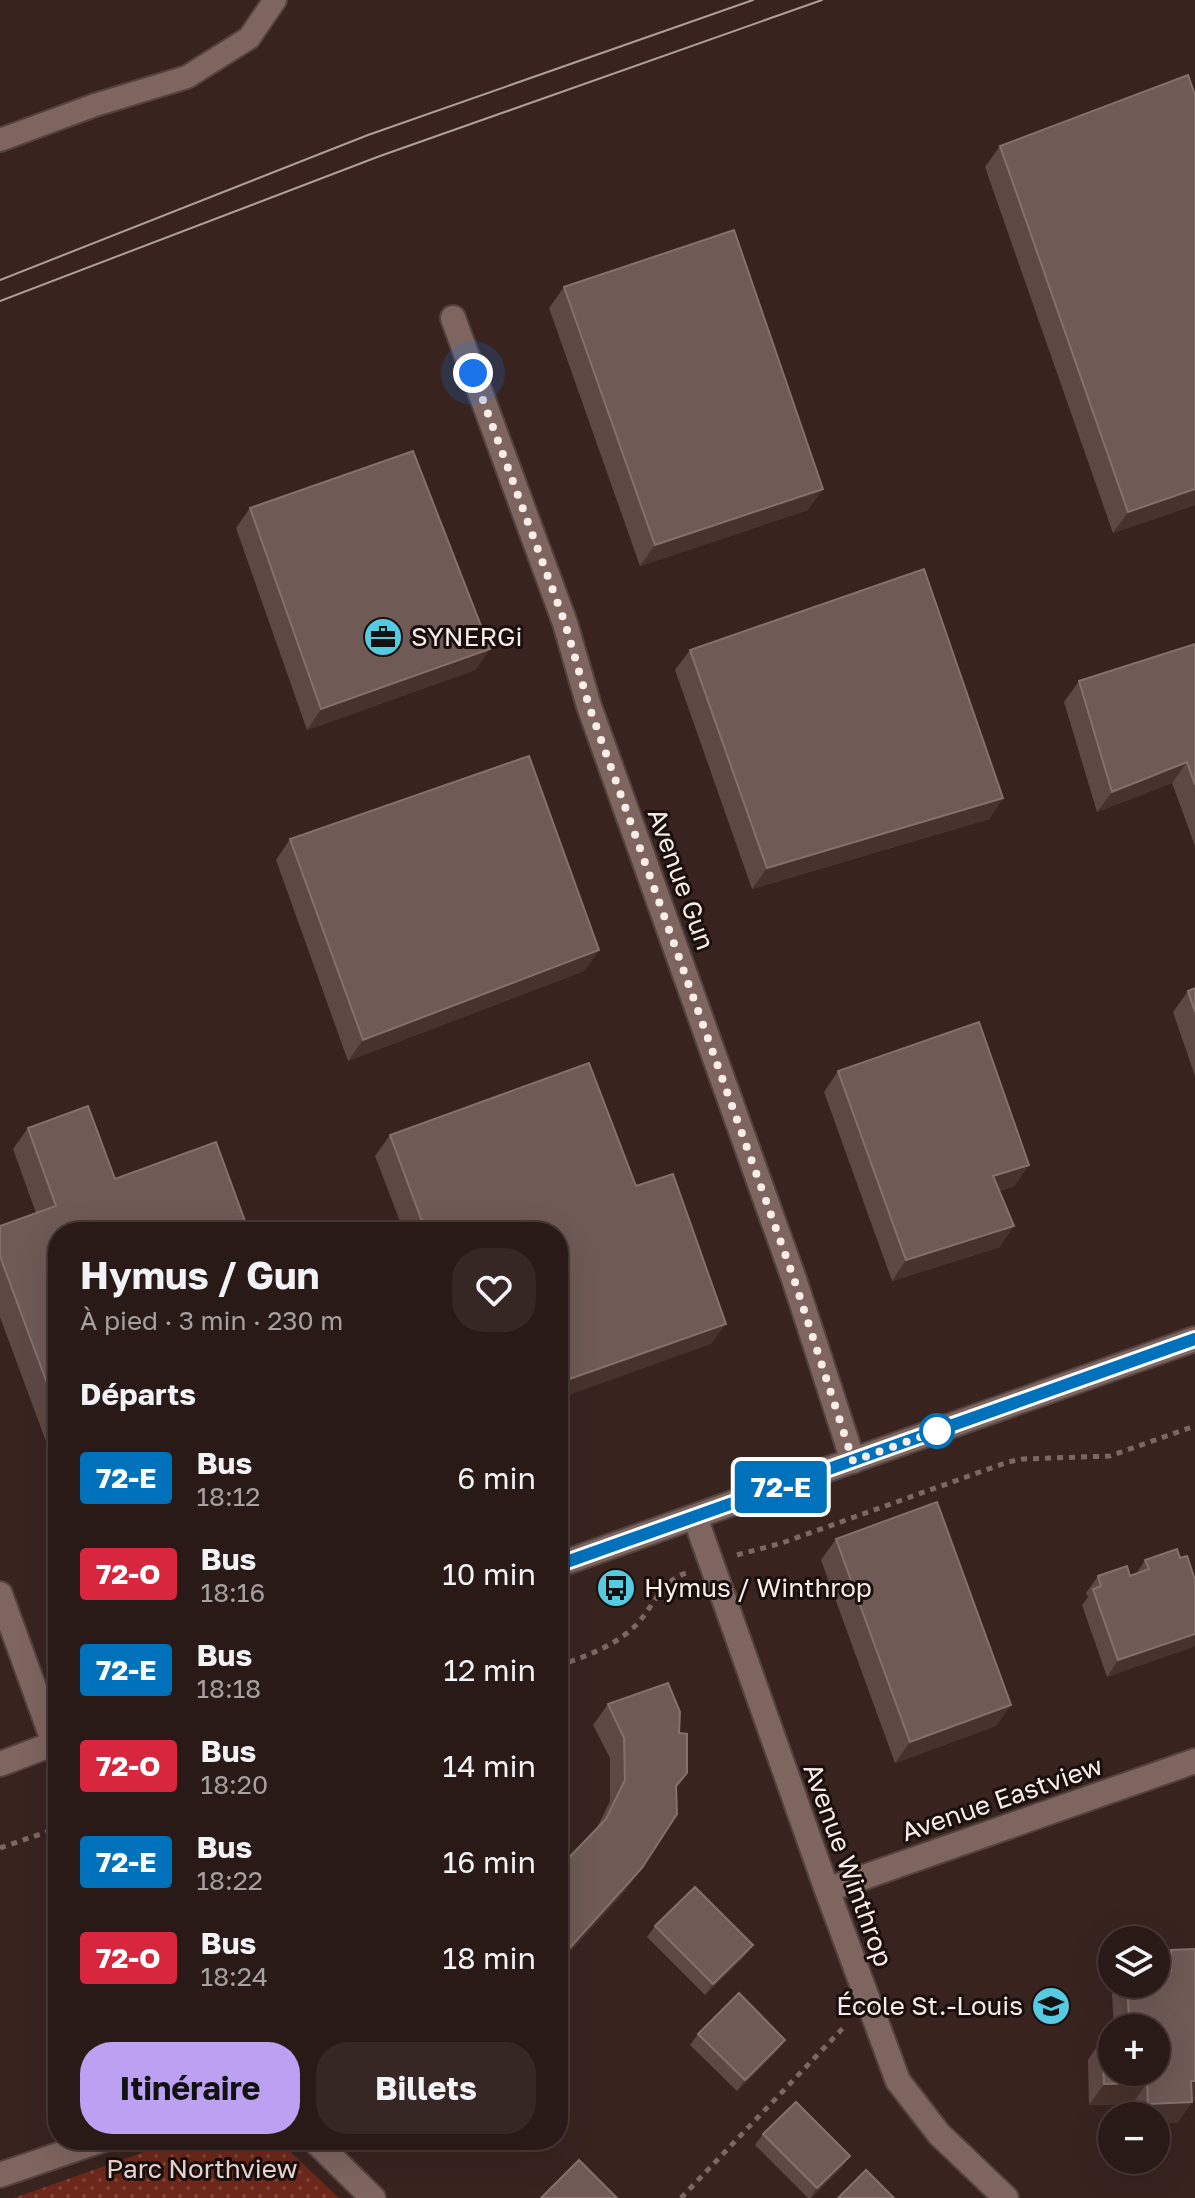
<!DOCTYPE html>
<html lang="fr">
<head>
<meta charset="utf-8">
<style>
  body { margin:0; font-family:"Golos Text",sans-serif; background:#362724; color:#f1f3f6; height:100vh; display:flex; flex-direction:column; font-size:30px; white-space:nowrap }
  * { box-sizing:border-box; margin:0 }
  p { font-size:26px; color:#a5a1a1 }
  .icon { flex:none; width:44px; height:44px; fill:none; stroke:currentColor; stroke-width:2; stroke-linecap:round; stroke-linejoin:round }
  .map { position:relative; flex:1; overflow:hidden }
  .details { position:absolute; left:48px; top:1222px; width:520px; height:928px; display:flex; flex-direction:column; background:#2a1a17; border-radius:32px; box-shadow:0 8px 32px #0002,0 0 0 2px #463836 }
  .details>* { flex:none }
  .badge { padding:0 16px; border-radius:6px; font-size:28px; line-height:52px }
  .fabs { position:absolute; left:1098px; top:1926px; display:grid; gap:16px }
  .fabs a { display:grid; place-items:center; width:72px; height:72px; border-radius:50%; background:#2a1a17; box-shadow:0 8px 32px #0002,0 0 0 2px #463836; font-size:40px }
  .you { position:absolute; width:40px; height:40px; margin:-20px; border:6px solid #fff; border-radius:50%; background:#1a73e8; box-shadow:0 0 0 12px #1a73e833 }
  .map>.badge { position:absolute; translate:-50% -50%; box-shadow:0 0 0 4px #fff }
  h2 { padding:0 32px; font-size:30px; line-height:72px }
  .round { display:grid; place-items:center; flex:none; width:84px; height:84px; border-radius:32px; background:#362724 }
  .overview { display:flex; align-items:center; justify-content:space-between; height:136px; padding:0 32px }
  h1 { font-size:38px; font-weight:700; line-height:60px }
  .cta { display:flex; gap:16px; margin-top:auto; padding:16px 32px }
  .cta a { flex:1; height:92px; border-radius:32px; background:#bca0f2; color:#111; font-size:32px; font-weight:700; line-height:92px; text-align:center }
  .cta a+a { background:#362724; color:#f1f3f6 }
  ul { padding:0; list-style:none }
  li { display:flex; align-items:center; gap:24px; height:96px; padding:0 32px }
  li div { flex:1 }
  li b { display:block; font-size:30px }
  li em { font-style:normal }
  li .badge { min-width:88px; font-weight:700; text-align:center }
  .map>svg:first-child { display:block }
  .grass { fill:url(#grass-dots) }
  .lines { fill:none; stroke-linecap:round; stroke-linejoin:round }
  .service-casing { stroke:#53423e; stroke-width:26 }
  .minor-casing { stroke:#53423e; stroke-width:28 }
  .tertiary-casing { stroke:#53423e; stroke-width:28 }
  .path { stroke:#7b6864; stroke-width:5; stroke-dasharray:6 6; stroke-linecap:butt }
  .service { stroke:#7e655f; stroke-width:22 }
  .minor { stroke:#7e655f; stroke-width:24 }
  .tertiary { stroke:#7e655f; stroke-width:24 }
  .tram { stroke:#af9f9b; stroke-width:2 }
  .wall { fill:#5e4843 }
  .shaded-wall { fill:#48322d }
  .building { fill:#6f5a55; stroke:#84716c; stroke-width:2 }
  .line-casing { stroke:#fff; stroke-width:18 }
  .line { stroke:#0072bc; stroke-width:12 }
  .walk { stroke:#faece8; stroke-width:8; stroke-dasharray:0 14.4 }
  .stop-dot { fill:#fff; stroke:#0072bc; stroke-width:4 }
  .labels { text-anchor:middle; stroke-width:6; stroke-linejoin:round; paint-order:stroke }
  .poi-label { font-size:26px; fill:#faece8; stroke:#190f0d; text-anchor:start }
  .street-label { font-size:26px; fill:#faece8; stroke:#190f0d }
  .park-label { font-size:26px; fill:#f0d8d3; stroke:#190f0d }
</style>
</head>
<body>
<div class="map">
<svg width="1195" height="2198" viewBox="0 0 1195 2198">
  <defs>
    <pattern id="grass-dots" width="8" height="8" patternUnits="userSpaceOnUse" patternTransform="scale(2)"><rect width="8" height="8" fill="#6d281b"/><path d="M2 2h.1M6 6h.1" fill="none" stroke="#83473c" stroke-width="1.8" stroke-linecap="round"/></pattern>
  </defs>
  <rect width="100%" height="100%" fill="#38231f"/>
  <path class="grass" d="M178,2140h100l61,58h-325z"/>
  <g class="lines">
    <defs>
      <path id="service" d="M0,140l95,-35 92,-28 62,-39 26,-38"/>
      <path id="minor" d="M453,318l112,305 24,83 205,573 59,182
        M695,1517l132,373 71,191 41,53 67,64
        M0,1594l54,149
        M827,1890l368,-129
        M314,2140l59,58
        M0,2175l102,-35"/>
      <path id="tertiary" d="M558,1565l637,-226
        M0,1764l58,-22"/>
    </defs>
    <use href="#service" class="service-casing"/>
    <use href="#minor" class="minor-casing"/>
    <use href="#tertiary" class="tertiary-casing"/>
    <path class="path" d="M737,1555l45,-12 226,-81 15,-3 87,-3 85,-30
      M558,1666c28,-10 55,-19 77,-40 18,-18 26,-45 51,-53
      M0,1848l58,-20
      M681,2198l163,-171"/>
    <use href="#service" class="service"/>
    <use href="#minor" class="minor"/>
    <use href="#tertiary" class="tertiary"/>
    <path class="tram" d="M0,280l368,-145 385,-135
      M0,301l380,-145 442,-156"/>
  </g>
  <path class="wall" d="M1000,146l195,359 -82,28 -128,-366z
    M564,287l244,223 -168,56 -91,-258z
    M250,508l240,141 -15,21 -168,60 -71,-202z
    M1195,644v202l-23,-63 -75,29 -33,-110 15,-21z
    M690,650l313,148 -14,21 -237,70 -77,-219z
    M290,839l309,111 -15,21 -236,90 -72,-201z
    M1195,988v88l-22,-64 15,-21z
    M838,1071l191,94 -15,21 -15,5 1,56 -108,34 -68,-189z
    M28,1128l87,51 -57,53v242l-58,-157v-91l36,-13 -23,-64z
    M390,1135l246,51 75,158 -153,-112h-154l-29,-76z
    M836,1539l160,187 -101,37 -74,-203z
    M1180,1558l15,22v66l-88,31 -25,-72 6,-8 -2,-4 12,-17h32l6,-2 9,-14z
    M608,1704l68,84 -49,101 -69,76v-96l39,-41 13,-27v-43l-17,-33z
    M655,1926l90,30 -40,39 -58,-58z
    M1171,1950l21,152 -15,21 -21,-7h-23l-1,-12 -43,1 -1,-45 14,-21 10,33 44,-44h-42l-2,-34 7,-10h37v-14z
    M698,2034l87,6 -8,11 -40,40 -47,-46z
    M763,2134l87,22 -8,11 -31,31h-3l-53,-53z"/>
  <path class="shaded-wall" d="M823,489l-15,21 -168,56 15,-21z
    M1195,489v16l-82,28 15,-21z
    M490,649l-15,21 -168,60 14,-21z
    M1187,762l-15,21 -75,29 15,-20z
    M1003,798l-14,21 -237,70 15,-21z
    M599,950l-15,21 -236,90 15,-21z
    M1029,1165l-15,21 -36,11 15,-21z
    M1014,1226l-14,21 -108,34 14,-21z
    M726,1324l-15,20 -153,55v-16z
    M1195,1634v12l-88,31 11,-17z
    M1011,1705l-15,21 -101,37 15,-21z
    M642,1868l-15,21 -69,76v-4z
    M753,1945l-8,11 -40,39 8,-11z
    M1129,2018h15l-7,10h-15z
    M785,2040l-8,11 -40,40 8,-11z
    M1191,2081h4v20l-19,1z
    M1147,2083l-15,21 -43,1 15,-21z
    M1192,2102l-15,21 -21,1v-8h-17l9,-12z
    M850,2156l-8,11 -32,31 7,-10z"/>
  <path class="building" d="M1188,75l7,20v394l-67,23 -128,-366z
    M734,230l89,259 -168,56 -91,-258z
    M413,451l77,198 -169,60 -71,-201z
    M924,569l79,229 -236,70 -77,-218z
    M1195,644v141l-8,-23 -75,30 -33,-111z
    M529,756l70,194 -236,90 -73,-201z
    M1195,988v24l-7,-21z
    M979,1022l50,143 -36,11 21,50 -108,34 -68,-189z
    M589,1063l47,123 37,-12 53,150 -168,59v-151h-132l-36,-97z
    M88,1106l27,73 101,-37 33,90h-191v181l-58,-157v-30l56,-20 -28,-78z
    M937,1502l74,203 -101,37 -74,-203z
    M1177,1549l3,9 7,-2 8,24v54l-77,26 -25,-71 8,-3 -3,-10 29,-10 3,10 19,-7 -4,-9z
    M668,1683l12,29 -1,21 8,1v39l-11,13 1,28 -35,54 -84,93v-92l48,-50 19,-39 -1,-42 -16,-34z
    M695,1887l58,58 -40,39 -58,-58z
    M1195,1949v132h-4l1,21 -44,2 -1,-21 -43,1 -2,-45h10v33h44v-44h-11l-1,-10h-15l-2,-34h29v-12l15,-1v-21z
    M739,1993l46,47 -40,40 -47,-46z
    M796,2102l54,54 -33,32 -54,-54z
    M579,2160l38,38h-76z
    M866,2170l28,28h-56z"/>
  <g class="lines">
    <defs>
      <path id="line" d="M558,1565l637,-226"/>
    </defs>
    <use href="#line" class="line-casing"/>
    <use href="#line" class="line"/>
    <path class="walk" d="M473,373l92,250 24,83 205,573 59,182 84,-30"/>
  </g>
  <defs>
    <symbol id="office-disc" viewBox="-11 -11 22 22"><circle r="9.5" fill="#56cae0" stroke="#190f0d"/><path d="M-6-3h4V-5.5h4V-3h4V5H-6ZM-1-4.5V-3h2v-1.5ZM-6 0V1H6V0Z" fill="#111"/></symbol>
    <symbol id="bus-disc" viewBox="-11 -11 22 22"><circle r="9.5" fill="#56cae0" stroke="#190f0d"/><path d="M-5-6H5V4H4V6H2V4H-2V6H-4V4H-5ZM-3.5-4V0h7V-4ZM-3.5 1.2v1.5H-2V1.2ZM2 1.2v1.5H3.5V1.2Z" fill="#111"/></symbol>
    <symbol id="school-disc" viewBox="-11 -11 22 22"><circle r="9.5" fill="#56cae0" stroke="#190f0d"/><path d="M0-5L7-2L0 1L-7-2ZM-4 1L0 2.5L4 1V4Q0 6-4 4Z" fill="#111"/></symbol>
  </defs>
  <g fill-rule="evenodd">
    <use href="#office-disc" x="361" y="615" width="44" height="44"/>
    <use href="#bus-disc" x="594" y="1566" width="44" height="44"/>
    <use href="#school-disc" x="1029" y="1984" width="44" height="44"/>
  </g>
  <circle class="stop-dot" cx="937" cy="1431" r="16"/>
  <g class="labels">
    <g class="poi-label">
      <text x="411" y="646">SYNERGi</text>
      <text x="644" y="1597">Hymus / Winthrop</text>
      <text x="1023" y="2015" text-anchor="end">École St.-Louis</text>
    </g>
    <g class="street-label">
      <text transform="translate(681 879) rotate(70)" y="9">Avenue Gun</text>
      <text transform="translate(1002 1799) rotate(-19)" y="9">Avenue Eastview</text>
      <text transform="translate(848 1865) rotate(70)" y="9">Avenue Winthrop</text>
    </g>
    <g class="park-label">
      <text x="202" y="2178">Parc Northview</text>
    </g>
  </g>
</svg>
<div class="fabs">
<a><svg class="icon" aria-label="layers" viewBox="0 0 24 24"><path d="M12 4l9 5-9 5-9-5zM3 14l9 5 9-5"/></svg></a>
<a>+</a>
<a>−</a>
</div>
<div class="you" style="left:473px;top:373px"></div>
<b class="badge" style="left:781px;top:1487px;background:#0072bc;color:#fff">72-E</b>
<section class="details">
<div class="overview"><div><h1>Hymus / Gun</h1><p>À pied · 3 min · 230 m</p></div><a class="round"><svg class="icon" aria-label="heart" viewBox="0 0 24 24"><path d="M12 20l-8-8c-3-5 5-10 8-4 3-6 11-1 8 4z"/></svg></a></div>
<h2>Départs</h2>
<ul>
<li><span class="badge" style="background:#0072bc;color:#fff">72-E</span><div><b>Bus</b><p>18:12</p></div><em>6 min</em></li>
<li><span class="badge" style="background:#d7263d;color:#fff">72-O</span><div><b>Bus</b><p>18:16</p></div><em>10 min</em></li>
<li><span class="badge" style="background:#0072bc;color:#fff">72-E</span><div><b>Bus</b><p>18:18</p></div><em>12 min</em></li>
<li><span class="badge" style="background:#d7263d;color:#fff">72-O</span><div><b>Bus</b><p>18:20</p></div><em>14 min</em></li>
<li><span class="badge" style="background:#0072bc;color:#fff">72-E</span><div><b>Bus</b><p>18:22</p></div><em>16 min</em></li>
<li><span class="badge" style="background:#d7263d;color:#fff">72-O</span><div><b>Bus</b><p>18:24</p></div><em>18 min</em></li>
</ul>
<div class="cta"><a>Itinéraire</a><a>Billets</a></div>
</section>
</div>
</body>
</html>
